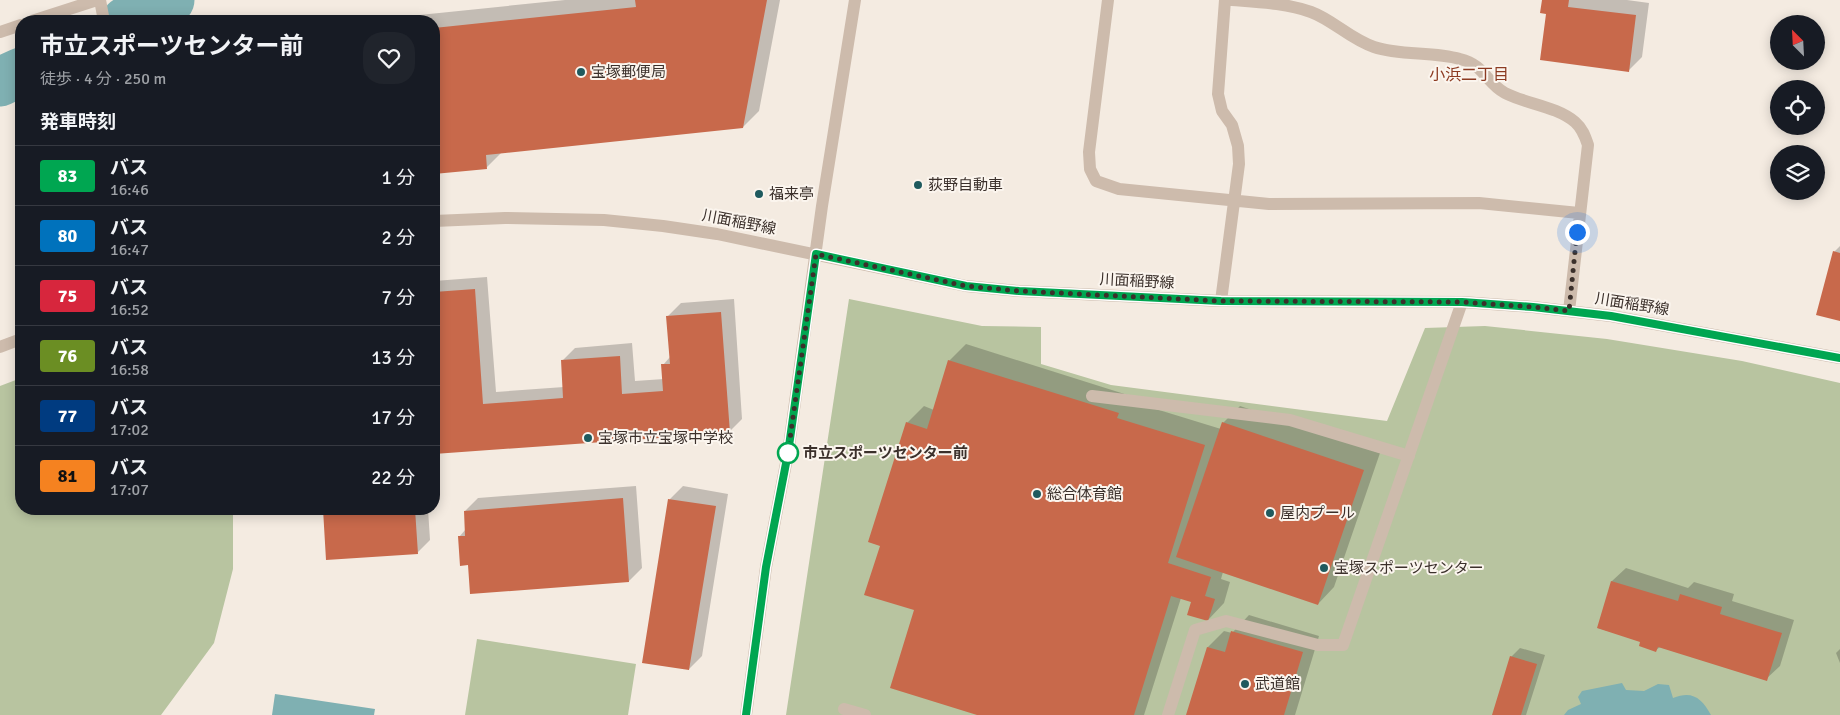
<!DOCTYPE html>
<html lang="ja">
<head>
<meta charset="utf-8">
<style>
  body { margin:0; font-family:Signika,"Noto Sans JP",sans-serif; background:#20242c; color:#f1f3f6; height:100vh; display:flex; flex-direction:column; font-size:19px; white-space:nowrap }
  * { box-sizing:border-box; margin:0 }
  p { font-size:16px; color:#9ea1a6 }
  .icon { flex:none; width:28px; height:28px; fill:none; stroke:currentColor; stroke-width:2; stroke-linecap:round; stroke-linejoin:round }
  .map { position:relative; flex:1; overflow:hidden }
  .sheet { position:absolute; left:15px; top:15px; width:425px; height:500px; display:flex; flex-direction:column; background:#171b24; border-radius:20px; box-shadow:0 2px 12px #0003 }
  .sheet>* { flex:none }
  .badge { padding:0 10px; border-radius:4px; font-size:18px; line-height:32px }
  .needle { width:32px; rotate:336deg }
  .controls { position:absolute; left:1770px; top:15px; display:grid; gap:10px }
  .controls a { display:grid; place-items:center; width:55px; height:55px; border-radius:50%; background:#171b24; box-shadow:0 2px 12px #0003; font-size:25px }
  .you { position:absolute; width:25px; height:25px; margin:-12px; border:4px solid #fff; border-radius:50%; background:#1a73e8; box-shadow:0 0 0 8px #1a73e833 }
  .map>.badge { position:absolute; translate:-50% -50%; box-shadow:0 0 0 2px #fff }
  h2 { padding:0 25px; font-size:19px; line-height:45px }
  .round { display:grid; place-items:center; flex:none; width:52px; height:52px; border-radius:20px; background:#20242c }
  .head { display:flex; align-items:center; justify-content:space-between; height:85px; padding:0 25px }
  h1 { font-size:24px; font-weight:700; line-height:38px }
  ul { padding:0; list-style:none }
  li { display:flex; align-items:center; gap:15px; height:60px; padding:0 25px; border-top:1px solid #363941 }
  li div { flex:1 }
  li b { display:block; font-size:19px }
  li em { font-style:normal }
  li .badge { min-width:55px; font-weight:700; text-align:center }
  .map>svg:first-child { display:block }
  .green { fill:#b8c4a0 }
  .water { fill:#7fb0b2 }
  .shadow { fill:#0003 }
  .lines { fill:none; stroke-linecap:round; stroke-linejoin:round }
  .river { stroke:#7fb0b2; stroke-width:49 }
  .building { fill:#c8694b }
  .minor { stroke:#cdbbac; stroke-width:12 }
  .line-casing { stroke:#fff; stroke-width:11 }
  .line { stroke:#00a651; stroke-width:8 }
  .walk { stroke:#3b302b; stroke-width:5; stroke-dasharray:0 9 }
  .poi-dot { fill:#1f5a5e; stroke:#fbf5ee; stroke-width:2 }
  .stop-dot { fill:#fff; stroke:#00a651; stroke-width:2.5 }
  .labels { text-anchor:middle; stroke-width:4; stroke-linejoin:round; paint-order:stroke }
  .poi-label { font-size:15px; fill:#3b302b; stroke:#fbf5ee; text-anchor:start }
  .street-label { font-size:15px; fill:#3b302b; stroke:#fbf5ee }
  .stop-label { font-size:15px; font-weight:bold; fill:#3b302b; stroke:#fbf5ee; text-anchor:start }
  .neighbourhood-label { font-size:16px; fill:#8c3b22; stroke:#fbf5ee }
</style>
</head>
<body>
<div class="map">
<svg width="1840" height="715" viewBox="0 0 1840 715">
  <rect width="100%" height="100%" fill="#f4ebe1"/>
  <path class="green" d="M849,299l133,27 59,1v37l70,21 276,36 38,-93 60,-2 122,13 135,22 98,22v332h-1054z
    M21,378v131h212v60l-19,74 -53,72h-161v-329z
    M477,639l159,25 -8,51h-163z"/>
  <path class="water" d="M1622,683l4,7 18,1 14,-7 11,1 4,13c19,-8 29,0 38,17h-147l4,-5 13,-6 -3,-7 4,-6z
    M275,694l100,15 -1,6h-102z"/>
  <path class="shadow" d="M565,0h215l-21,111 -16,16 -241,25 -15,15 -53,6v-152h-38l4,-4z
    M1543,0h84l22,3 -7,54 -13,13z
    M1840,246v73l-6,-67z
    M487,277l9,115 68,-5 -2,-26 13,-13 57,-5 3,38 29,-2 -1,-14 7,-8 -2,-41 13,-13 53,-4 8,120 -13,13 -295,21v-84l4,-1 -3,-36h-1v-51z
    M966,344l168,53 -1,5 88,27 2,-6 17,-17 140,47 -46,134 -16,17 -95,-32 -2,7 9,3 -6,21 -16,17 -15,-19 -12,-3 -37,117h-162l-66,-106 -34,-64 25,-122 17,-17 10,4 15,-49z
    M636,486l6,82 -13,13 -160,-17 -10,-27 7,-8 -1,-18 13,-13z
    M683,486l45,8 -26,162 -13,13 -19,-170z
    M325,509h103l2,31 -13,13z
    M1626,568l62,20 6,-6 40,12 -2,7 62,19 -14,46 -14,13 -106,-32 -4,3 -14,-9 -44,-13 14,-47z
    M1249,615l70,21 -24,79h-107l20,-68 16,-16 8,2z
    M1520,648l25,7 -19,60h-33l18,-58z
    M1840,649v14l-4,-10z"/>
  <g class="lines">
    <path class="river" d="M126,21l44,-21
      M0,82l21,-10"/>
  </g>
  <path class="building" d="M635,0h132l-24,128 -257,27 1,14 -53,5v-146l202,-21z
    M1542,0h27l-1,7 68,8 -7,57 -89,-12 6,-46 -6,-1z
    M1833,251l7,2v68l-24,-6z
    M475,289l8,115 80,-6 -2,-38 59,-4 2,38 41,-3 -2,-27h9l-4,-48 55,-4 9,121 -296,21v-74h3l-3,-47v-41z
    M948,360l171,53 -2,5 88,27 -37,118 43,14 -6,19 10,3 -7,22 -21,-6 4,-13 -20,-6 -37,119h-157l-87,-27 24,-78 -50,-15 16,-49 -12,-4 38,-120 21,7z
    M1222,422l142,48 -46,135 -142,-48z
    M623,498l6,84 -159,12 -2,-29 -8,1 -2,-30h7l-1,-25z
    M668,499l48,7 -27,164 -47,-7z
    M323,509h92l3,45 -92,6z
    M1611,581l67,20 2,-7 42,13 -2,7 62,19 -15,48 -109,-34 -2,5 -17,-6 1,-4 -43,-14z
    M1231,631l72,21 -19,63h-98l21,-68 18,5z
    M1510,656l27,8 -16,51h-29z"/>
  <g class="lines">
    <path class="minor" d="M100,0l4,21
      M1108,0l-19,152 1,17 6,12 23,8 150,15 210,-1 100,10
      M1232,0c25,2 54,3 79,12 22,8 39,27 63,35 27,9 58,4 86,12 25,6 26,24 45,34 21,11 51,13 70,29 7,6 10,14 13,23l-19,166
      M32,21l65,-21
      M0,32l21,-7
      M434,221l71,-3 99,2 59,6 54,8 249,52 53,5 202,10 241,1 71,5 78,9 229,42
      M1221,301l18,-137 -1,-18 -6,-21 -10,-14 -4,-17 7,-94
      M0,347l21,-8
      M1092,396l198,24 119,36
      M844,709l21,6
      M746,715l20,-148 22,-114 34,-247 33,-206
      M1168,715l27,-85 31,-9 92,24h25l119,-343"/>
  </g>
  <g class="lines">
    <defs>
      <path id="line" d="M746,715l20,-148 22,-114 28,-199 150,32 53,5 202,10 241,1 71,5 78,9 229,42"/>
    </defs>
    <use href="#line" class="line-casing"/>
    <use href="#line" class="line"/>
    <path class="walk" d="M788,453l28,-199 150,32 53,5 202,10 241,1 71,5 36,4 8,-79"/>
  </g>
  <g class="poi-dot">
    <circle cx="581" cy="72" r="5"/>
    <circle cx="918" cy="185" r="5"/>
    <circle cx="759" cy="194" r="5"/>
    <circle cx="588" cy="438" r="5"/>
    <circle cx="1037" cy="494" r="5"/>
    <circle cx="1270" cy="513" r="5"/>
    <circle cx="1324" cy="568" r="5"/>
    <circle cx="1245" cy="684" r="5"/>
  </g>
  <circle class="stop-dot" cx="788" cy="453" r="10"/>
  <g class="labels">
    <g class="poi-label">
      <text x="591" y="77">宝塚郵便局</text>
      <text x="928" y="190">荻野自動車</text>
      <text x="769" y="199">福来亭</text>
      <text x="598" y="443">宝塚市立宝塚中学校</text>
      <text x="1047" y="499">総合体育館</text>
      <text x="1280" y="518">屋内プール</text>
      <text x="1334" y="573">宝塚スポーツセンター</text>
      <text x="1255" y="689">武道館</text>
    </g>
    <g class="street-label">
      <text transform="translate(739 222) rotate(11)" y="5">川面稲野線</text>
      <text transform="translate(1137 281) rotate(3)" y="5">川面稲野線</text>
      <text transform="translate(1632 304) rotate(9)" y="5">川面稲野線</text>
    </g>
    <g class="stop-label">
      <text x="803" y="458">市立スポーツセンター前</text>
    </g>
    <g class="neighbourhood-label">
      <text x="1469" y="80">小浜二丁目</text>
    </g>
  </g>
</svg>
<div class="controls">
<a><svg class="needle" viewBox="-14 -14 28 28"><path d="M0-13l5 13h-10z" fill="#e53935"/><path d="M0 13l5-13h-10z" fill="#9ea1a6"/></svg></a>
<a><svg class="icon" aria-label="locate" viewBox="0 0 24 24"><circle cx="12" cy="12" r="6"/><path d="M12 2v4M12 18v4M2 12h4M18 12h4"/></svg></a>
<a><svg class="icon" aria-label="layers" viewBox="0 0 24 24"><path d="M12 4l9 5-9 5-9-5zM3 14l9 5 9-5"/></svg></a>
</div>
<div class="you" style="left:1577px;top:232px"></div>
<section class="sheet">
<div class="head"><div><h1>市立スポーツセンター前</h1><p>徒歩 · 4 分 · 250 m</p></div><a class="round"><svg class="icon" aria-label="heart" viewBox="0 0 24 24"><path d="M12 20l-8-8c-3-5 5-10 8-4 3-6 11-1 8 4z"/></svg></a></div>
<h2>発車時刻</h2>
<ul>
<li><span class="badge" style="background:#00a651;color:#fff">83</span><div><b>バス</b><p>16:46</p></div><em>1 分</em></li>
<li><span class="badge" style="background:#0072bc;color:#fff">80</span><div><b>バス</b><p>16:47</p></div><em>2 分</em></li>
<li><span class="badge" style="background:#d7263d;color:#fff">75</span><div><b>バス</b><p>16:52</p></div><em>7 分</em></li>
<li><span class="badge" style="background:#6b8e23;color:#fff">76</span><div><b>バス</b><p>16:58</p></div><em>13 分</em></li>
<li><span class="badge" style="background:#003b80;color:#fff">77</span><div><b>バス</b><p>17:02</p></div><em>17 分</em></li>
<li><span class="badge" style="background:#f58220;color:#111">81</span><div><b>バス</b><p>17:07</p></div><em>22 分</em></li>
</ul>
</section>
</div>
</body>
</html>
